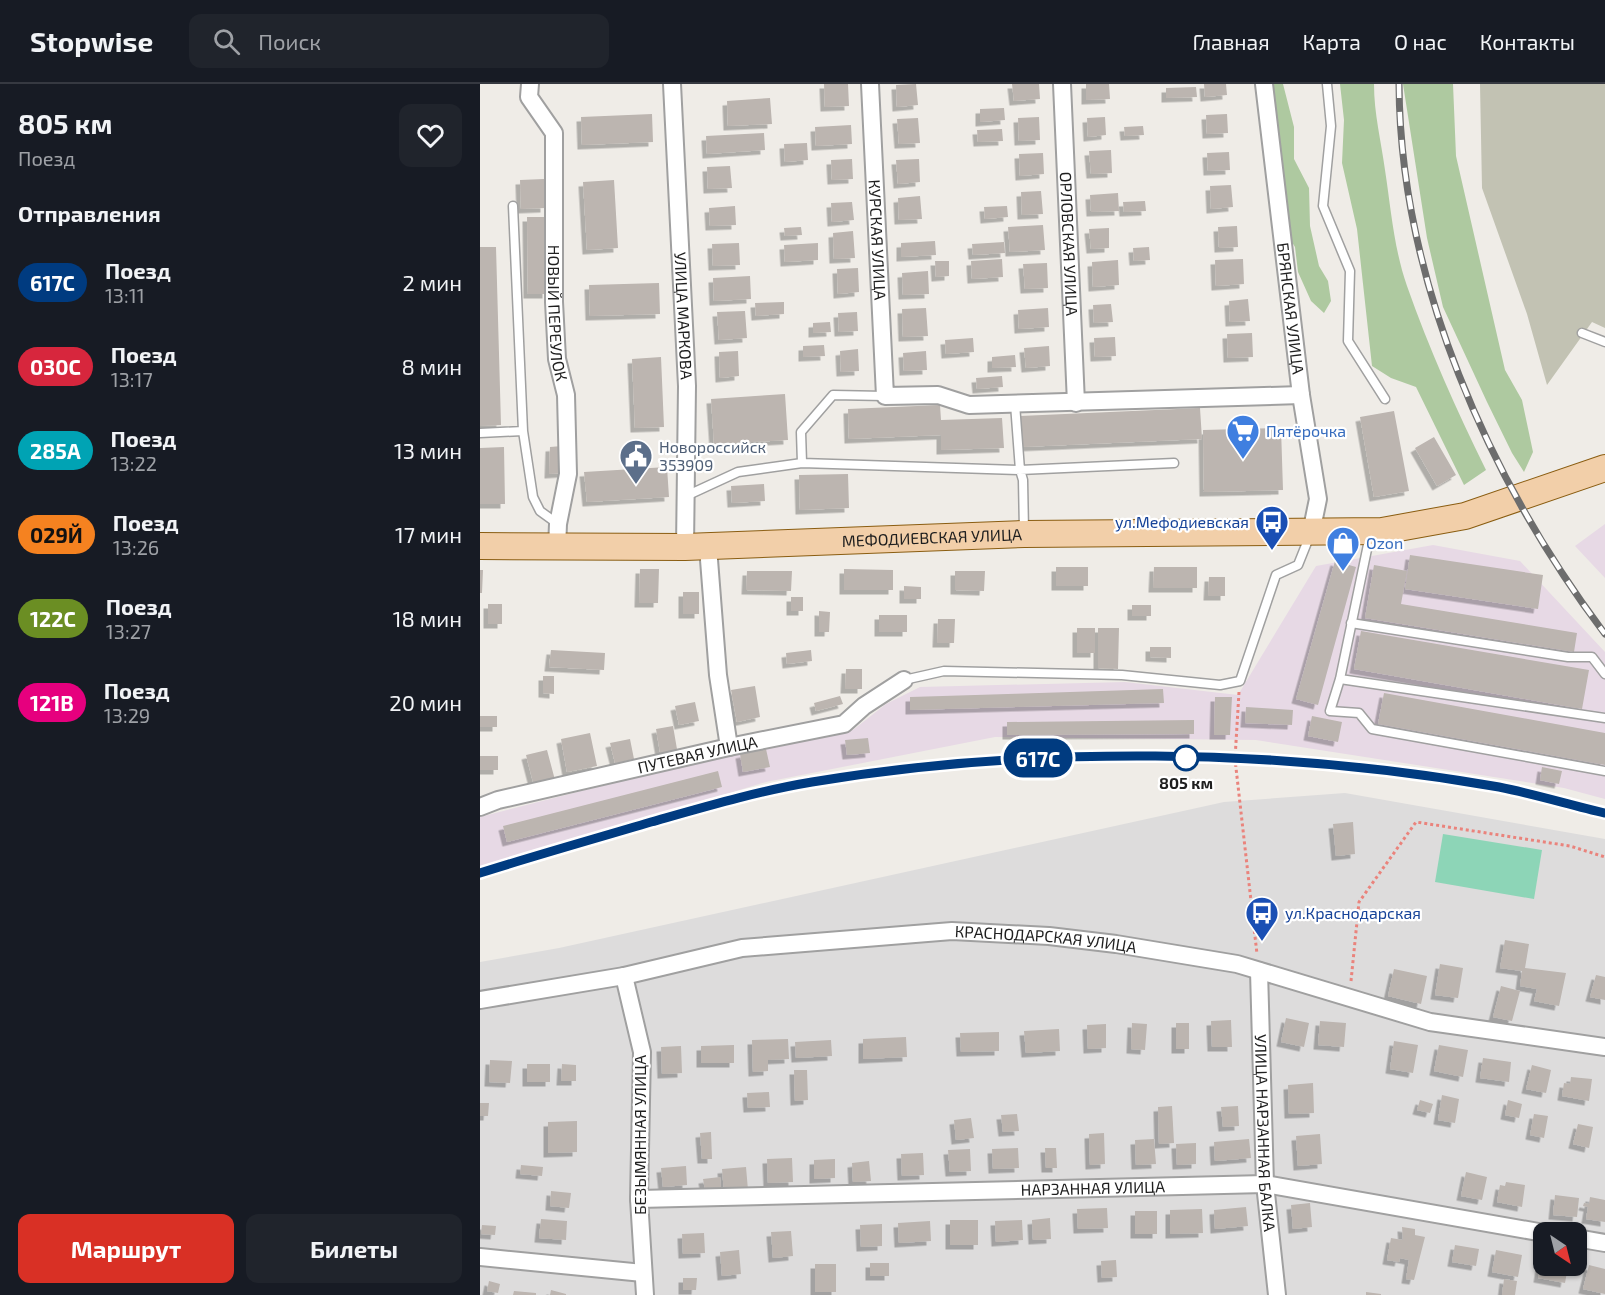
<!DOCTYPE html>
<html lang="ru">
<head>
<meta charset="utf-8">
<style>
  body { margin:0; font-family:"Exo 2",sans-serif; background:#20242c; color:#f1f3f6; height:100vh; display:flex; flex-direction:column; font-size:22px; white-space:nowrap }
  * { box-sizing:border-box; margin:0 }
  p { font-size:20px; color:#9ea1a6 }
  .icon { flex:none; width:33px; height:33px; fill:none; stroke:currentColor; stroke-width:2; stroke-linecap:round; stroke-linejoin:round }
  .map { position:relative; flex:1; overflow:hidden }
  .sheet { display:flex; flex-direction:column; background:#171b24; width:480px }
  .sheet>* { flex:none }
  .badge { padding:0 12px; border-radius:20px; font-size:21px; line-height:39px }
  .needle { width:39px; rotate:145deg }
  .tools { position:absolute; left:1053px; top:1138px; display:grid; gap:12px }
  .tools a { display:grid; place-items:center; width:54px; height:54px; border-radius:12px; background:#171b24; box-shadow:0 2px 4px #0004; font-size:30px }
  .map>.badge { position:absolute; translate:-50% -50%; box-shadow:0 0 0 3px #fff }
  h2 { padding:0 18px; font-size:22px; line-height:54px }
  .round { display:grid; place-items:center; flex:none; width:63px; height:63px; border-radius:12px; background:#20242c }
  .head { display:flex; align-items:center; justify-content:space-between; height:102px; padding:0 18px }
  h1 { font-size:28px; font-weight:700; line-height:45px }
  .primary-button { display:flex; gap:12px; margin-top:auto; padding:12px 18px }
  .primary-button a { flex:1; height:69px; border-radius:12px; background:#d93025; color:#fff; font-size:24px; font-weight:700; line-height:69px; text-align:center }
  .primary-button a+a { background:#20242c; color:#f1f3f6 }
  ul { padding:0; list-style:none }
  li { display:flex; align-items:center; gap:18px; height:84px; padding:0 18px }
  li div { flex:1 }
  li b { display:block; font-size:22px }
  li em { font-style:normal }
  li .badge { min-width:66px; font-weight:700; text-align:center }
  header { display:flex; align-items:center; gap:36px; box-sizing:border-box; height:84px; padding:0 30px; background:#171b24; border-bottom:2px solid #363941 }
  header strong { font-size:28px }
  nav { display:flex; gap:33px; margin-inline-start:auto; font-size:21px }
  .search { width:420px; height:54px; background:#20242c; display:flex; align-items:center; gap:15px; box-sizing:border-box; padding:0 21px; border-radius:12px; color:#9ea1a6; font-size:22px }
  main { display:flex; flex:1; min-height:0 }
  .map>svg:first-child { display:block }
  .residential { fill:#dddcdc; fill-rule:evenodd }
  .industrial { fill:#e7d9e5 }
  .construction { fill:#c2c2b3 }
  .forest { fill:#aec9a0 }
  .pitch { fill:#8dd5b7 }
  .building { fill:#bcb5b0; filter:url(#shadow) }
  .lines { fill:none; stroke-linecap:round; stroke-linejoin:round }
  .service-casing { stroke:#a0a0a0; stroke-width:11 }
  .minor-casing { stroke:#a0a0a0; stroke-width:20 }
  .primary-casing { stroke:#8a5d11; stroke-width:28 }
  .path { stroke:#ea837c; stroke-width:3; stroke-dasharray:3 3; stroke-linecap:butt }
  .service { stroke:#fff; stroke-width:8 }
  .minor { stroke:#fff; stroke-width:16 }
  .primary { stroke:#f2cfa9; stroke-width:26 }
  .rail-casing { stroke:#6d6d6d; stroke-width:7 }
  .rail { stroke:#fff; stroke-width:4.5; stroke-dasharray:14; stroke-linecap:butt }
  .line-casing { stroke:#fff; stroke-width:14 }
  .line { stroke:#003b80; stroke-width:9 }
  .stop-dot { fill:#fff; stroke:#003b80; stroke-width:3 }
  .labels { text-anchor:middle; stroke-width:4.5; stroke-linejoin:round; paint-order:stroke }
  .street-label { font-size:16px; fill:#1f1f1f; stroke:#fff }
  .shop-label { font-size:16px; fill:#366cbe; stroke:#fff; text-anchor:start }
  .service-label { font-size:16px; fill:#4e5e75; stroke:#fff; text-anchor:start }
  .transit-label { font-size:16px; fill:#164399; stroke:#fff; text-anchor:end }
  .stop-label { font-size:16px; font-weight:bold; fill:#1f1f1f; stroke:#fff }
</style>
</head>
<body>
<header>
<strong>Stopwise</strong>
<div class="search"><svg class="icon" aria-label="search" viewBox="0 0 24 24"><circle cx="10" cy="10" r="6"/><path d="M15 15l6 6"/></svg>Поиск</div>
<nav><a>Главная</a><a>Карта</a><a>О нас</a><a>Контакты</a></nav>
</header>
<main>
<section class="sheet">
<div class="head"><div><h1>805 км</h1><p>Поезд</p></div><a class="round"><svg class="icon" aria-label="heart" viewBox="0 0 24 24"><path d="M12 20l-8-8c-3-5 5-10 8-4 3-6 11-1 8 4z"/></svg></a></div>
<h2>Отправления</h2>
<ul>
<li><span class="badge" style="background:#003b80;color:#fff">617C</span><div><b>Поезд</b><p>13:11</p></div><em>2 мин</em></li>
<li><span class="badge" style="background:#d7263d;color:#fff">030C</span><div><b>Поезд</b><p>13:17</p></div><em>8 мин</em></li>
<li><span class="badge" style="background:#00a3b4;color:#fff">285А</span><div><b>Поезд</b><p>13:22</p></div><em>13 мин</em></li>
<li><span class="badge" style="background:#f58220;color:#111">029Й</span><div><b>Поезд</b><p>13:26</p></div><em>17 мин</em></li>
<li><span class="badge" style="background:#6b8e23;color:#fff">122С</span><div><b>Поезд</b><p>13:27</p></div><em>18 мин</em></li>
<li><span class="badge" style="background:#e6007e;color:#fff">121В</span><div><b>Поезд</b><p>13:29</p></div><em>20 мин</em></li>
</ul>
<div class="primary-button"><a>Маршрут</a><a>Билеты</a></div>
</section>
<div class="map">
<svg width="1125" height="1211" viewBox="0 0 1125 1211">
  <defs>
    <filter id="shadow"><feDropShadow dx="-4.5" dy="4.5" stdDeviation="0" flood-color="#0004"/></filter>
  </defs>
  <rect width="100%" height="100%" fill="#efece7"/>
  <path class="residential" d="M865,709l260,46v456h-1125v-333l79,-14 665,-146zM1064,1149h32v33h-32z"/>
  <path class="industrial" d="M1125,440v54l-30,-32z
    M953,461l87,16 85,91v147l-41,-11 -308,-48 -261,-3 -229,45 -286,87v-52l234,-60 139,-27 33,-26 34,-17 205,-5 113,13 78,-129z"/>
  <path class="construction" d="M1000,0h125v244l-13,-6 -45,63 -20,-71 -45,-126z"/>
  <path class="forest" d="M785,0h18l11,43v32l15,29 1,38 9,40 9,15 3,20 -7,12 -13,-12 -13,-29 -3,-25 -15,-24z
    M860,0h34c0,30 7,56 11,86 6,39 9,79 22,116 22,63 50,125 79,184l-22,15 -48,-98 -25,-9 -19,-12 -15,-137 -15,-66 2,-43z
    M923,0h50l3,72 49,214 17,30 11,52 -9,20 -12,-19 -25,-51 -44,-95 -16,-69z"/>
  <path class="pitch" d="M963,750l99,16 -8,49 -99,-17z"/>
  <path class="building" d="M344,0h24l1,22 -24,1z
    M436,0l2,21 -21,2 -1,-22z
    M532,0h27l1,15 -26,2z
    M606,0h23l1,15 -24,1z
    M724,0h22l1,11 -22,2z
    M716,3l1,10 -31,1v-10z
    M290,14l2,26 -44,2 -1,-25z
    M524,24l1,12 -25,2v-13z
    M172,30l1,28 -71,3 -1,-28z
    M747,30l1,19 -21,1 -1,-19z
    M559,33l1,23 -21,1 -1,-23z
    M625,33l1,18 -18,2 -1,-19z
    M438,34l2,25 -21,1 -2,-25z
    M371,41l1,19 -36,2 -1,-19z
    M663,42l1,9 -19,1 -1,-9z
    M522,45l1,12 -25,1 -1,-12z
    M284,49l1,17 -58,4 -1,-18z
    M327,59l1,17 -23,2 -1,-18z
    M631,66l1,23 -21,1 -2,-23z
    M749,68l1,18 -22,1 -1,-18z
    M563,69l1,21 -24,2 -1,-22z
    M372,75l1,20 -21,1 -1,-20z
    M439,75l1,23 -22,2 -2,-24z
    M250,82l2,22 -24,1 -1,-22z
    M64,95l1,29 -24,1 -1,-29z
    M134,96l4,68 -31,2 -4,-68z
    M751,101l2,22 -22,2 -1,-23z
    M561,107l2,23 -21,1 -1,-23z
    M638,109l1,18 -28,1 -1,-17z
    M440,112l2,23 -23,1 -1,-22z
    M665,117l1,10 -22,1 -1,-10z
    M372,118l2,18 -22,2 -1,-19z
    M255,122l1,19 -26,1 -1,-18z
    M527,122l1,11 -23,2 -1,-12z
    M47,133h19l1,77h-19z
    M563,141l2,25 -35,2 -2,-25z
    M757,142l1,21 -19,1 -1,-21z
    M321,143l1,8 -17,1 -1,-8z
    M629,144v20l-18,1 -2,-20z
    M373,147l2,27 -21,1 -1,-26z
    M455,157l1,14 -35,2v-14z
    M524,158l1,11 -32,2 -1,-11z
    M259,159l1,22 -27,1 -1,-22z
    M338,159v17l-33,2 -1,-17z
    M0,163h16l5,178 -21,1z
    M669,163l1,13 -16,1 -1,-13z
    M522,175l1,18 -31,2 -1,-18z
    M763,175l1,25 -28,2 -1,-26z
    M638,176l1,25 -26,2 -1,-25z
    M455,177h14v15l-13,1z
    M567,179l1,25 -23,1 -2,-25z
    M378,184l1,24 -21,2 -1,-25z
    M448,187l1,23 -26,1 -1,-22z
    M270,192l1,23 -37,2 -1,-23z
    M179,199l1,31 -70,2 -1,-31z
    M768,215l2,22 -20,1 -1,-21z
    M304,218v12l-28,2 -1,-13z
    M631,220l2,18 -19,1 -1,-18z
    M446,224l2,28 -25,1 -1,-28z
    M568,224l1,19 -30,2 -1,-19z
    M265,227l2,27 -28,2 -2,-28z
    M377,228l1,19 -19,1 -1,-19z
    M350,238l1,10 -18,1v-10z
    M772,249l1,24 -25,1 -1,-24z
    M635,253l1,19 -21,1 -1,-19z
    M493,254l1,14 -28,2 -1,-14z
    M344,261l1,11 -22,1v-11z
    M569,262l1,20 -24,2 -2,-20z
    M378,265l1,22 -18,1 -1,-21z
    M258,267l1,25 -19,2 -1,-26z
    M446,267l1,19 -23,1 -1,-18z
    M535,271l1,12 -24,1v-11z
    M181,273l3,70 -29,1 -3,-69z
    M522,292l1,11 -26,2 -1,-11z
    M305,310l3,46 -74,4 -3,-45z
    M460,321l1,15 61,-2 2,30 -63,2v-15l-92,4 -1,-30z
    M720,324l2,31 -180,8 -2,-31z
    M914,327l15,80 -35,6 -14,-80z
    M801,344l2,62 -79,2 -1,-62z
    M954,353l22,38 -19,11 -22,-38z
    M82,362l2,27 -15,1 1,-27z
    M24,363l1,57h-25v-56z
    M187,383l2,30 -82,5 -3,-30z
    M368,390l1,34 -49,2 -1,-35z
    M284,400l1,17 -33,2 -1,-17z
    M930,471l133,20 -5,34 -133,-20z
    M855,477l21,6 -38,138 -22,-6z
    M894,481l33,6 -6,33 176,29 -3,19 -209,-34z
    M576,483h32v19h-32z
    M674,483h43v21h-44z
    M160,485h19l-1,34h-19z
    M364,485l49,1v20h-49z
    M0,486h3l-1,23h-2z
    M267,487h45l-1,20 -45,-1z
    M475,487h30l-1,20 -29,-1z
    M729,493h16v19h-17z
    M424,502l17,1v12h-17z
    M203,508h16v22h-16z
    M311,513h12v14h-12z
    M8,520h14v20h-14z
    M652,521h19v11h-19z
    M339,527l11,1 -1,20h-10z
    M399,531h28v17h-28z
    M458,535h17l-1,24h-17z
    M597,544h18v25h-18z
    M618,544h21l-1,41 -20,-1z
    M881,547l228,39 -7,39 -228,-40z
    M670,563h21v11l-21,-1z
    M71,566l54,3 -1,17 -55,-3z
    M331,566l1,11 -25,3 -1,-11z
    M366,585h16v20h-17z
    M63,592h11v18l-11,-1z
    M275,602l5,31 -23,5 -6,-32z
    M683,605l1,14 -254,7v-13z
    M904,609l221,40v32l-227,-41z
    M360,612l3,8 -27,7 -2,-8z
    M735,613h17l-2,38h-16z
    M215,618l4,19 -20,4 -4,-19z
    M766,623l47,3 -1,15 -47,-2z
    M0,632h17v11h-17z
    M832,632l30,6 -4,20 -30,-6z
    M714,636v14l-187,1v-13z
    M193,642l5,29 -17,3 -5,-29z
    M110,649l7,33 -30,6 -6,-33z
    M388,654l2,15 -23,2 -2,-15z
    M150,655l4,20 -19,4 -5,-20z
    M286,665l4,18 -27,5 -3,-18z
    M67,666l8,30 -21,6 -8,-31z
    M0,672h18v14h-18z
    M1062,683l20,4 -3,13 -19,-4z
    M238,687l4,16 -215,55 -4,-16z
    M873,738l2,32 -19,2 -3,-32z
    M1025,856l24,4 -4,24 41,5 -7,33 -25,-5 3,-12 -17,-3 2,-15 -22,-3z
    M960,880l23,4 -5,30 -23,-3z
    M914,885l33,7 -6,28 -33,-8z
    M1116,891l9,2v23l-15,-3z
    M1021,902l19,5 -8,30 -19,-4z
    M806,934l23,5 -5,24 -23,-5z
    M751,936l1,27h-20l-1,-26z
    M840,937l26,2 -2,24 -26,-2z
    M652,939l15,1 -2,26 -14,-1z
    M696,939h13v26h-13z
    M626,940v24l-18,1 -1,-24z
    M579,945l1,22 -34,2 -2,-22z
    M519,948v19l-38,1 -1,-19z
    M426,953l1,20 -44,2v-20z
    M308,955l1,20 -21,1v11l-15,1 -1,-32z
    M351,956l1,16 -36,2 -1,-16z
    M914,957l24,4 -5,28 -23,-4z
    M254,961v18h-33v-17z
    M959,961l29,5 -5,27 -29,-6z
    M201,962l1,27 -20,1 -1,-27z
    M1003,974l28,4 -2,20 -29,-4z
    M10,976l22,1 -2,22 -21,-1z
    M47,980h23v18h-23z
    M82,980l14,1v16h-15z
    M1052,981l19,5 -5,23 -20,-4z
    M314,986h13l1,30 -13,1z
    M1091,993l21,2 -3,22 -27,-5 2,-13 6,1z
    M833,999l1,30 -25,1 -1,-29z
    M289,1008l1,15 -22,1 -1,-15z
    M962,1011l17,4 -4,24 -17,-3z
    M940,1016l13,4 -3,9 -13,-3z
    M1028,1016l14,4 -3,14 -14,-3z
    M0,1019h9l-1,13h-8z
    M692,1022l2,37 -15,1 -1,-37z
    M758,1022l1,20 -16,1 -2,-20z
    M537,1030l2,17 -16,1 -2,-17z
    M1054,1030l14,2 -4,22 -14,-3z
    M491,1034l3,20 -18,2 -2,-20z
    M97,1037v31l-29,1v-31z
    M1098,1040l15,3 -4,21 -16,-4z
    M231,1048l1,27h-10l-2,-26z
    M624,1049l1,31 -15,1 -1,-31z
    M840,1050l2,30 -24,2 -2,-30z
    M674,1055l2,25 -20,1 -1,-25z
    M769,1055l2,19 -36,3 -1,-19z
    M716,1059v21l-19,1 -1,-21z
    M538,1064l1,20 -26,1 -1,-20z
    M565,1064h11l1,20h-11z
    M490,1065l1,22 -21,1 -2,-22z
    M443,1069l1,22 -22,1 -1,-22z
    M312,1074l1,24 -25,1 -1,-24z
    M355,1075v19l-21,1v-19z
    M389,1077l2,20 -18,1 -1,-19z
    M41,1081l22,2 -1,9 -22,-2z
    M206,1082l1,19 -24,2 -2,-19z
    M266,1083l2,23 -24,2 -2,-23z
    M986,1088l21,5 -5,23 -21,-4z
    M240,1093l1,11 -16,2 -2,-11z
    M1026,1098l19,3 -3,22 -25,-5 3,-17 5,1z
    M71,1107l20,2 -2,15 -19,-2z
    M1075,1111l24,3 -2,19 -24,-2z
    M1110,1113l15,3v22l-19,-3 2,-12 -5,-1 1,-3 5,1z
    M830,1119l2,24 -19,2 -2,-24z
    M766,1123l2,19 -33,3 -1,-19z
    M627,1124l1,20 -30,1 -1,-20z
    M722,1125l1,24 -33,1v-24z
    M655,1127h22v23h-22z
    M570,1134l1,21 -18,1 -1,-20z
    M61,1135l26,2 -1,19 -27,-2z
    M470,1136h28v25h-28z
    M542,1136l1,20 -27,2 -1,-21z
    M450,1137l1,20 -32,2 -1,-20z
    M402,1140v22l-21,1 -1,-22z
    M2,1141l14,1 -1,9 -14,-1z
    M922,1143l13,2v6l10,2 -11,43 -8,-1 3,-19 -9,-2 -1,4 -12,-2 4,-22 12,2z
    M311,1147l2,25 -20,2 -2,-26z
    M224,1149l1,20 -22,1 -1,-20z
    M975,1161l24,4 -3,17 -24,-4z
    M259,1166l2,24 -19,2 -2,-24z
    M1016,1166l26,5 -4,22 -26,-5z
    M1062,1170l2,12h24l-3,17 -27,-5z
    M636,1176l1,17 -15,1 -1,-17z
    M390,1179h19v13h-19z
    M335,1180h21v28h-21z
    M1109,1181l16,4v25l-22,-5z
    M203,1194h14l-1,12h-13z
    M1024,1195l13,2 -2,14h-13z
    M9,1197l11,3 -2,9 -11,-2z
    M71,1206l15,4v1h-16z
    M34,1207l22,2v2h-23z
    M886,1208l15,2v1h-15z"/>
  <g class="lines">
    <defs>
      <path id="service" d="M847,0l4,42 -8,80 27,65 -2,70 37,58
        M33,122l10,225 10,66 7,14 18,13
        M1102,249l23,9
        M535,320l5,66 154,-7
        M0,349l43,-2
        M322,379l-1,-31 32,-37 52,1
        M206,412l52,-24 64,-9 218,7 3,10 1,51
        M890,451l-30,144 -10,32 29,2 13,16 233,42
        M871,539l217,34h24l13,17
        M860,595l265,39
        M424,596l40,-9 178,4 98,10 20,-4 36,-106 22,-10 12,-30"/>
      <g id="minor">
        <path id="s1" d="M50,0l-1,13 25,36v169l3,57 9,36 2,79 -10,50 -1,24"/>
        <path id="s2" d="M192,0l15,302 -2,161"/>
        <path id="s3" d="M390,0l15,312 53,-1 31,10 332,-10"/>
        <path id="s4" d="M582,0l14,319"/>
        <path id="s5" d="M784,0l37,311 17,104 -7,34"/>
        <path d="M228,463l10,128 11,72"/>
        <path id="s6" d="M0,723l18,-7 231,-53 115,-23 20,-18 40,-26"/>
        <path id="s7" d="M779,887l6,213 12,111"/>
        <path d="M144,892l18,76 -3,147 6,96"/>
        <path id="s8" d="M0,916l144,-24 118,-28 210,-17 97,5 67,8 121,20 193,58 175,25"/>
        <path id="s9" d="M159,1115l626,-15 279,49"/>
        <path d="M1096,1154l29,5"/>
        <path d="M0,1173l163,16"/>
      </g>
      <g id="primary">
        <path id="s10" d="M0,462l205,1 339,-13 358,-3 83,-15 140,-48"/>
      </g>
    </defs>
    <use href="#service" class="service-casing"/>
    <use href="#minor" class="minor-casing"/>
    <use href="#primary" class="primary-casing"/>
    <path class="path" d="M759,608l-4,67 22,195
      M871,897l8,-79 57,-80 154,24 35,11"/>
    <use href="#service" class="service"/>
    <use href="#minor" class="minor"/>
    <use href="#primary" class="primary"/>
    <defs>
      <path id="rail" d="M919,0c1,196 90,396 206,550
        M0,789c57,-18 114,-34 171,-51 53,-15 107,-31 161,-40 222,-37 466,-34 687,5 36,7 71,17 106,26"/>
    </defs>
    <use href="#rail" class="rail-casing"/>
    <use href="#rail" class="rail"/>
  </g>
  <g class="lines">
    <defs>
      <path id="line" d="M0,789c57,-18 114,-34 171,-51 53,-15 107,-31 161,-40 222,-37 465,-34 687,5 36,7 71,18 106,26"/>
    </defs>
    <use href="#line" class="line-casing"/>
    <use href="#line" class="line"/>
  </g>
  <defs>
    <symbol id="supermarket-pin" viewBox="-11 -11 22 30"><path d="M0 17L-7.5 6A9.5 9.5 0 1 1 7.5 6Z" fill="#3f7fe0" stroke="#fff"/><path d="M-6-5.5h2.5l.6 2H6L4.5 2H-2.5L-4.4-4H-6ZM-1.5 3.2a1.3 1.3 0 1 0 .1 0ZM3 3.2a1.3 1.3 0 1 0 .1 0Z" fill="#fff"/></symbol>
    <symbol id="civic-pin" viewBox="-11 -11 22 30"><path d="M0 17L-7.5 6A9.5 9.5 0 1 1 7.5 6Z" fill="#5c6f8a" stroke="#fff"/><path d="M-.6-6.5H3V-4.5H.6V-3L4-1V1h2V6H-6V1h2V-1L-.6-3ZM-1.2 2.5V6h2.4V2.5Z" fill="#fff"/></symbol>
    <symbol id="bus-pin" viewBox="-11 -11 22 30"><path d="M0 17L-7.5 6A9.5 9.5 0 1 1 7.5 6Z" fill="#1a4fb4" stroke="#fff"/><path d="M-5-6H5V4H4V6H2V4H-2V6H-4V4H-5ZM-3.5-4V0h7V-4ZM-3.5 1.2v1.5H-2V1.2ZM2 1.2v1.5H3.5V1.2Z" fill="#fff"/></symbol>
    <symbol id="shop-pin" viewBox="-11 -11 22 30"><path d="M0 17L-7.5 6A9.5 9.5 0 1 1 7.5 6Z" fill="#3f7fe0" stroke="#fff"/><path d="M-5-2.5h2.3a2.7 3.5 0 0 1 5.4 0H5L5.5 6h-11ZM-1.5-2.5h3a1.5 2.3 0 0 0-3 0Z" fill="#fff"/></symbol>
  </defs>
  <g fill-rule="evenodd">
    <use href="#supermarket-pin" x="744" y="328" width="38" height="52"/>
    <use href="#civic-pin" x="137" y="353" width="38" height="52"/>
    <use href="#bus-pin" x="773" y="419" width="38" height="52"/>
    <use href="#shop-pin" x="844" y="440" width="38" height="52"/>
    <use href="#bus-pin" x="763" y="810" width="38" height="52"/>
  </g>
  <circle class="stop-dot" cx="706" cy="674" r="12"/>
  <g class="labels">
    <g class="street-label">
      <text dy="6" stroke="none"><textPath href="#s3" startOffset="156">КУРСКАЯ УЛИЦА</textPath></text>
      <text dy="6" stroke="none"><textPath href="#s4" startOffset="160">ОРЛОВСКАЯ УЛИЦА</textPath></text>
      <text dy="6" stroke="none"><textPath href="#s5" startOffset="226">БРЯНСКАЯ УЛИЦА</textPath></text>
      <text dy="6" stroke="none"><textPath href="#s1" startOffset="237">НОВЫЙ ПЕРЕУЛОК</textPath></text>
      <text dy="6" stroke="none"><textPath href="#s2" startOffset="232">УЛИЦА МАРКОВА</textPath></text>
      <text dy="6" stroke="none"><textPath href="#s10" startOffset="452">МЕФОДИЕВСКАЯ УЛИЦА</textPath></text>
      <text dy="6" stroke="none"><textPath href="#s6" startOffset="224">ПУТЕВАЯ УЛИЦА</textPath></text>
      <text dy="6" stroke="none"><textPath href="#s8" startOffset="572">КРАСНОДАРСКАЯ УЛИЦА</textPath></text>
      <text dy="6" stroke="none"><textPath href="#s7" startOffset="162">УЛИЦА НАРЗАННАЯ БАЛКА</textPath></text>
      <text transform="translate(160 1051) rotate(-90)" y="6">БЕЗЫМЯННАЯ УЛИЦА</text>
      <text dy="6" stroke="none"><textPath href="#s9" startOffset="454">НАРЗАННАЯ УЛИЦА</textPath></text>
    </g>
    <g class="shop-label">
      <text x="786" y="353">Пятёрочка</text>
      <text x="886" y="465">Ozon</text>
    </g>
    <g class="service-label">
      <text x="179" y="369">Новороссийск<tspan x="179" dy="18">353909</tspan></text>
    </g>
    <g class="transit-label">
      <text x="769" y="444">ул.Мефодиевская</text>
      <text x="805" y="835" text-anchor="start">ул.Краснодарская</text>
    </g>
    <g class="stop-label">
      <text x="706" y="705">805 км</text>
    </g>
  </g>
</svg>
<div class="tools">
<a><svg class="needle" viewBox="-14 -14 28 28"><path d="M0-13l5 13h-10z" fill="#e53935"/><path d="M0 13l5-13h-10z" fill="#9ea1a6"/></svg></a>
</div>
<b class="badge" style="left:558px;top:674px;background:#003b80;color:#fff">617C</b>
</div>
</main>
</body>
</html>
